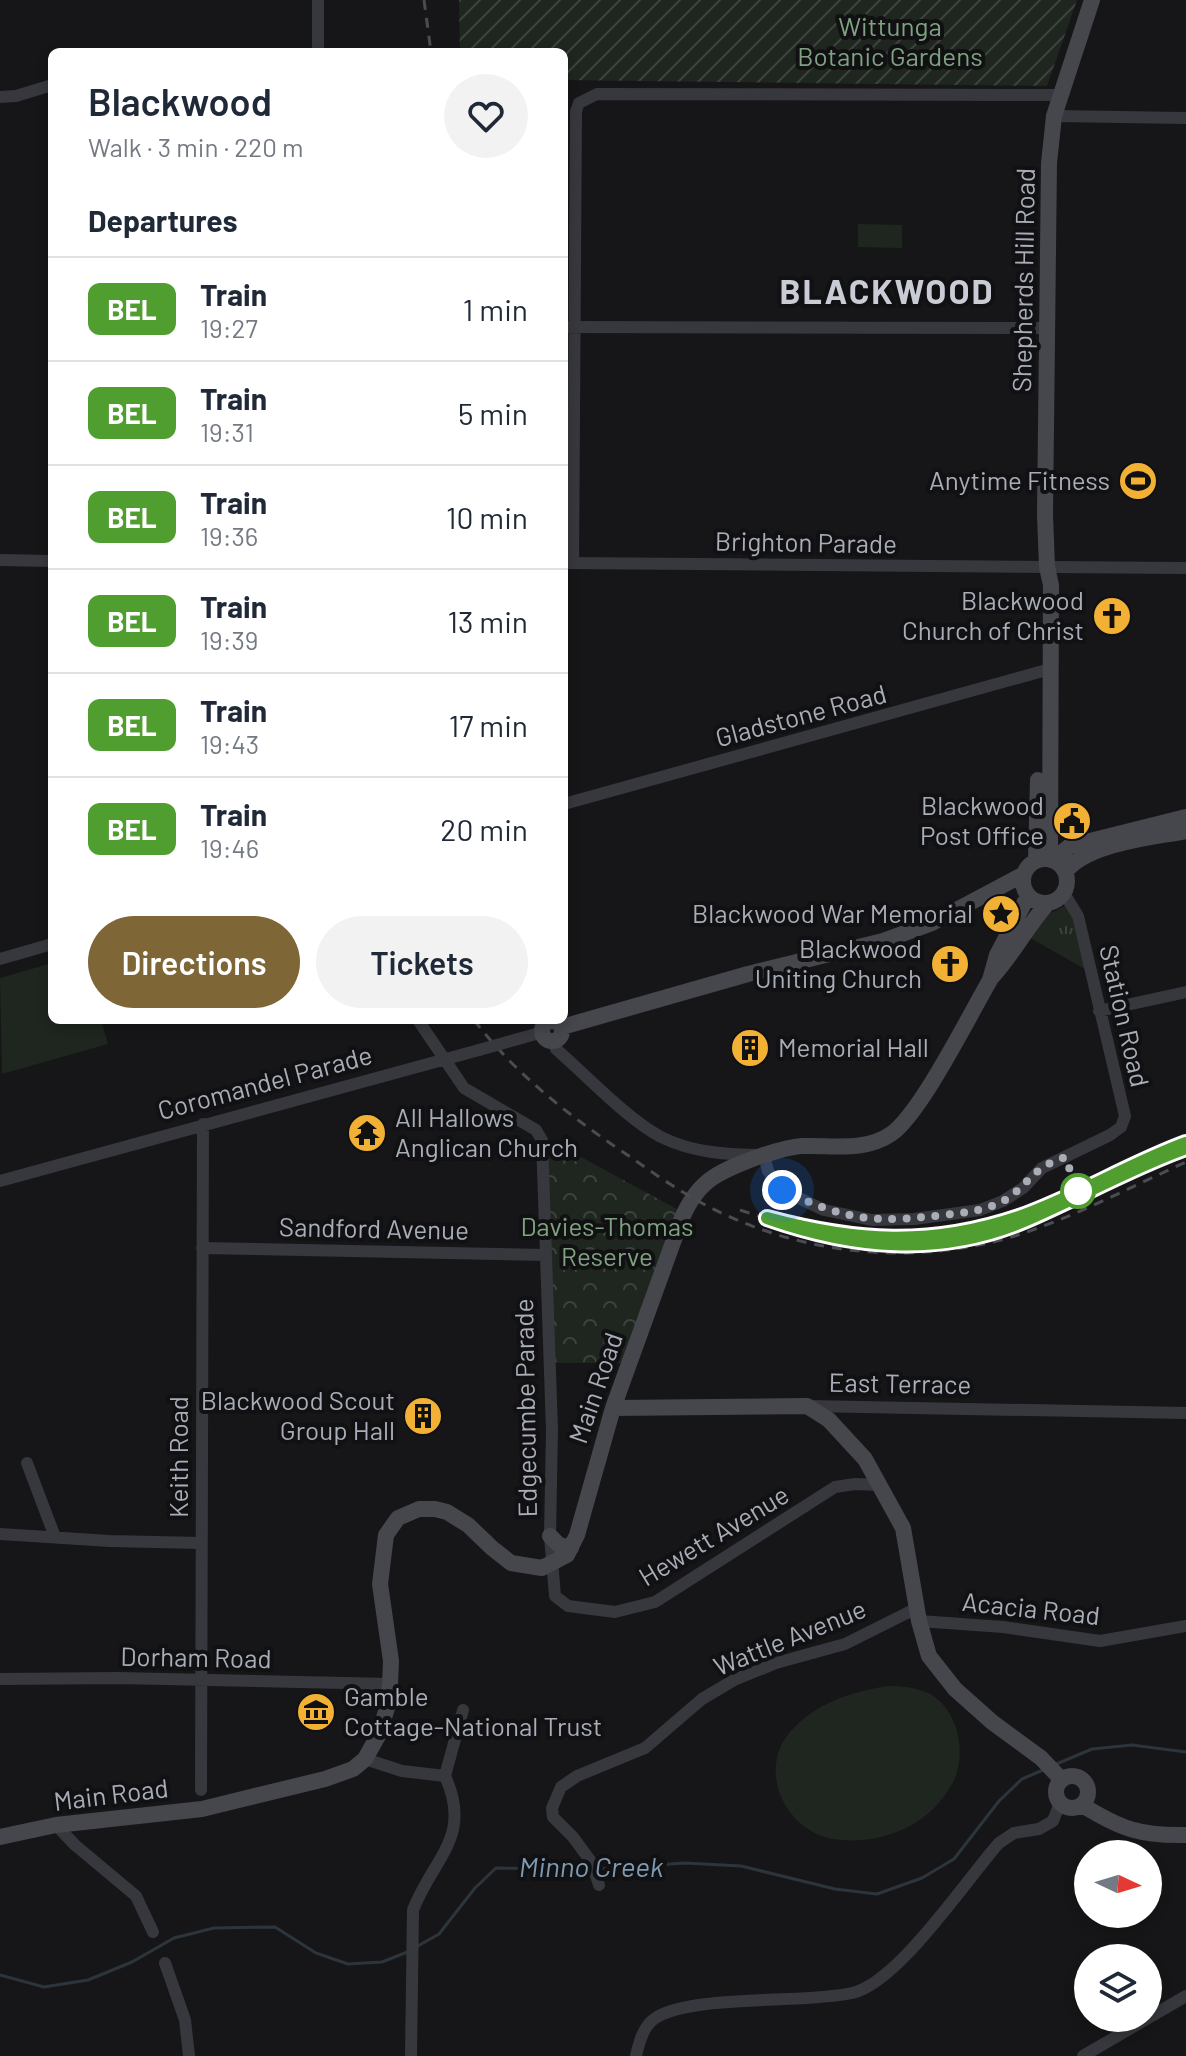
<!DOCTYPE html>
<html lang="en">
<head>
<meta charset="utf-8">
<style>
  body { margin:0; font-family:Barlow,sans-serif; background:#f2f2f3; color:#1f2937; height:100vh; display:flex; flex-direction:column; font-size:30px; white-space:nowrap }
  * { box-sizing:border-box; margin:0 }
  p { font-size:26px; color:#747a83 }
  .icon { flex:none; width:44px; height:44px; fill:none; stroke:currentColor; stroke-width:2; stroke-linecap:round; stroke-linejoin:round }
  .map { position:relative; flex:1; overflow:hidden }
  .side { position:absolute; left:48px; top:48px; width:520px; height:976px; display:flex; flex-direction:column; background:#fff; border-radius:12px; box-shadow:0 4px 12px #0003 }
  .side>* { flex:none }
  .badge { padding:0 16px; border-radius:12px; font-size:28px; line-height:52px }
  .needle { width:52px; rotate:94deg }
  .buttons { position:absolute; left:1074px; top:1840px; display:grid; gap:16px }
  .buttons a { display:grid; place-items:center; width:88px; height:88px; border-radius:50%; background:#fff; box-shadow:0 4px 12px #0003; font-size:40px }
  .you { position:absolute; width:40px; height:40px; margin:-20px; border:6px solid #fff; border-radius:50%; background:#1a73e8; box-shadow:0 0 0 12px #1a73e833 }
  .map>.badge { position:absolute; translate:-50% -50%; box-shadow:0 0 0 4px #fff }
  h2 { padding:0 40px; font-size:30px; line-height:72px }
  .round { display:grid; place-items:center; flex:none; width:84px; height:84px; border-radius:42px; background:#f2f2f3 }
  .head { display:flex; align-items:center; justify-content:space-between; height:136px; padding:0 40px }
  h1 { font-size:38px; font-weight:600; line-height:60px }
  .button { display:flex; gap:16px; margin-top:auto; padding:16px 40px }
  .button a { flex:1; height:92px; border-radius:48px; background:#7e6636; color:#fff; font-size:32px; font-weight:600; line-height:92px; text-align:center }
  .button a+a { background:#f2f2f3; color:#1f2937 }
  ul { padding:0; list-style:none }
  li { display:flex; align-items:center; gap:24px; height:104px; padding:0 40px; border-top:2px solid #e0e1e3 }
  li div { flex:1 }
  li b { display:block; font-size:30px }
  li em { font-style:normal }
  li .badge { min-width:88px; font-weight:700; text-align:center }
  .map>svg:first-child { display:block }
  .grass { fill:url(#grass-tufts) }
  .park { fill:url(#park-crowns) }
  .garden { fill:url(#garden-furrows) }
  .pitch { fill:#1e261f }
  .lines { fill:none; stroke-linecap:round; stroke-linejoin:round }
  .stream { stroke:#2c353c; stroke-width:3 }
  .street { stroke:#37383d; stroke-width:12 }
  .secondary { stroke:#45474d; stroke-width:16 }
  .rail { stroke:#4a4c52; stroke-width:3; stroke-dasharray:10 8; stroke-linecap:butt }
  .street-bridge { stroke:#37383d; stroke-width:12 }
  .line-casing { stroke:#fff; stroke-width:18 }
  .line { stroke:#509e2f; stroke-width:12 }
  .walk { stroke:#a8adb8; stroke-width:8; stroke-dasharray:0 14.4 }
  .stop-dot { fill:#fff; stroke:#509e2f; stroke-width:4 }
  .labels { text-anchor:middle; stroke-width:8; stroke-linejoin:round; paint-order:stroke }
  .park-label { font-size:26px; fill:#7fa381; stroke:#111113 }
  .street-label { font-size:26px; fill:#a8adb8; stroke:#111113 }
  .poi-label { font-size:26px; fill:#a8adb8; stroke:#111113; text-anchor:end }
  .water-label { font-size:28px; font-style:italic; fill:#7f9bb3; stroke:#111113 }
  .district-label { font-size:34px; font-weight:bold; letter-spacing:2px; fill:#c9ccd4; stroke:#111113 }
</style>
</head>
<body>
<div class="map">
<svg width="1186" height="2056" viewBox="0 0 1186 2056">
  <defs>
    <pattern id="grass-tufts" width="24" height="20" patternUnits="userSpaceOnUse" patternTransform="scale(2)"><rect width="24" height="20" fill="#1e261f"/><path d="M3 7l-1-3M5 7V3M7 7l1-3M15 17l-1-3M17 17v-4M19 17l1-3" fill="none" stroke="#3c433d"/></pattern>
    <pattern id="park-crowns" width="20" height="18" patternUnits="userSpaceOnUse" patternTransform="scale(2)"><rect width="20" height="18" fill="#1e261f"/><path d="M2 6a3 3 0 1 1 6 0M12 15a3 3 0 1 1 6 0" fill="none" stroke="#3c433d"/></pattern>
    <pattern id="garden-furrows" width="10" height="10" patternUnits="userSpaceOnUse" patternTransform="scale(2)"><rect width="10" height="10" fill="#1e261f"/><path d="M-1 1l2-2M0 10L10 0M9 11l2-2" fill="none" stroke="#3c433d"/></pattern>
  </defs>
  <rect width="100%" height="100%" fill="#161618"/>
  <path class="grass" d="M1067,905l3,2 15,62 -58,-33 20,-21z"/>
  <path class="park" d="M542,1140l39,17 103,56 -54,150h-80z"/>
  <path class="garden" d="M459,0h618l-30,86 -483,-6v-28h-104z"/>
  <path class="pitch" d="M858,224l44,1v23l-44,-1z
    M52,963v57h49l7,24 -106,30 -2,-96z
    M887,1686c14,0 28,1 41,7 31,15 40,63 24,91 -23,43 -73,62 -119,55 -48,-8 -76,-69 -43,-107 25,-29 61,-40 97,-46z"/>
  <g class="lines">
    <path class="stream" d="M1054,1765l38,-16 40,-4 54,7
      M598,1869l87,-6 56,3 94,23 42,5 45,-16 32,-19 45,-58 23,-22 21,-9
      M416,1947l23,-13 36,-46 21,-20 94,1
      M0,1975l44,12 44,-7 44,-18 42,-24 40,-10 61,-1 41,26 32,11 34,-2 28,-11"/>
    <path class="street" d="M318,0v52
      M0,97l16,-1 36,-11
      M1054,116l132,2
      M564,327l483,1
      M0,560l52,1
      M564,563l622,5
      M573,563l3,-452 3,-8 18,-9 463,1
      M564,804l486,-135
      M0,959l52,-15
      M1099,1011l87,-19
      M418,1020l46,68 72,42 6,10 10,290 -2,106 5,60 13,10 47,6 40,-10 180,-115 20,-3 25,1
      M551,1020v1
      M518,1039l25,-7
      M554,1041l2,8c30,26 71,70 105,88 32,16 68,18 103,18l4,16 14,19 42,20 48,10 42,-1 66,-9 23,-9 20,-13 19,-20 68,-33 11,-8 4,-11 -47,-200 -14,-23
      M0,1181l479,-131
      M202,1248l343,7
      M809,1406l377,7
      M27,1463l28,74
      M0,1534l110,7 91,2
      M919,1621l84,6 97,14 86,-15
      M0,1679l118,-1 272,6
      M365,1759l37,12 43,5
      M445,1776l18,-66
      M201,1790l2,-666
      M56,1825l19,20 61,51 17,36
      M599,1885l-7,-22 -19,-26 -20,-20 -1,-9 9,-21 16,-11 68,-28 57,-49 32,-19 42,-17 69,-19 72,-36
      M165,1963l20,57 4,36
      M411,2056l2,-146c20,-52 60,-73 32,-134
      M636,2056c3,-13 7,-29 18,-37 34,-25 150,-15 198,-26 46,-10 114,-113 147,-150l15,-10 25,-4 14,-8 7,-18
      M1083,2056l103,-60"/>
    <path class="secondary" d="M1023 881a22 22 0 1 1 44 0a22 22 0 1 1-44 0Z
      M1050,859l1,-274 -4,-18 -2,-52 4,-352 5,-47 38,-116
      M1036,860l2,-80
      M1053,860l17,-14 116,-29
      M1065,872c23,-29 86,-34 121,-41
      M993,976c21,-23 34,-50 55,-73
      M542 1031a10 10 0 1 1 20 0a10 10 0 1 1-20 0Z
      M562,1027l186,-53 135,-33 49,-18 92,-49
      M613,1408l194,-2 22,14 36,39 38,69 16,93 10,35 26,33 37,33 49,36 21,22
      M550,1536l9,9 12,3
      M1056 1792a16 16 0 1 1 32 0a16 16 0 1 1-32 0Z
      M1082,1805c39,24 58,31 104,30
      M0,1837l56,-12 146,-16 123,-30 28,-10 12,-10 14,-25 8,-26 3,-24 1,-23 -11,-77 6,-49 12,-17 21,-9h16l12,3 21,13 24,23 19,15 31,5 25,-13 10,-20 36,-127 67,-185c16,-41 35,-50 75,-65 15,-5 31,-11 47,-12 30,-1 63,6 89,-12 30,-21 78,-118 99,-154l7,-25 31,-59"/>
    <path class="rail" d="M424,0l7,52
      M474,1020c42,55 98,98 155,136 31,22 63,44 99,60 92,42 200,49 296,17 56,-19 109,-47 162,-71
      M740,1210l54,18
      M782,1222c81,21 166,24 244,-8
      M1017,1224l169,-76"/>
    <path class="street-bridge" d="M479,1050l39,-11"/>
  </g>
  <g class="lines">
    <defs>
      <path id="line" d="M1186,1143c-57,21 -110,54 -167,74 -89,30 -163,25 -252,1 85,30 171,39 257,3 54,-23 106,-53 162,-73"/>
    </defs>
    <use href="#line" class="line-casing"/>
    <use href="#line" class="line"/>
    <path class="walk" d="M782,1190c67,31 89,33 163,25 21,-3 41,-4 60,-15 15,-9 24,-23 37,-32 7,-5 16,-8 23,-11l13,34"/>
  </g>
  <defs>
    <symbol id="stadium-disc" viewBox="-11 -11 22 22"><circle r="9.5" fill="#f2b134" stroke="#111113"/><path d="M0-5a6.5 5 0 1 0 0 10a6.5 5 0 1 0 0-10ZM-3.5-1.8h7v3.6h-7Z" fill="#111"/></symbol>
    <symbol id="church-disc" viewBox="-11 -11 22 22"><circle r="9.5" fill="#f2b134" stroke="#111113"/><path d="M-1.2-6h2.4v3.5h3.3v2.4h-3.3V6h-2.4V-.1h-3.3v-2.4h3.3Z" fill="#111"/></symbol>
    <symbol id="civic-disc" viewBox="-11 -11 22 22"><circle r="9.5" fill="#f2b134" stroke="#111113"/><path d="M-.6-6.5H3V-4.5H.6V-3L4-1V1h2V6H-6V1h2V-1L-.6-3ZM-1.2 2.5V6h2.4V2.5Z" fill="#111"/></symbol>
    <symbol id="sight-disc" viewBox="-11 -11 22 22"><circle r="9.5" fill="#f2b134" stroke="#111113"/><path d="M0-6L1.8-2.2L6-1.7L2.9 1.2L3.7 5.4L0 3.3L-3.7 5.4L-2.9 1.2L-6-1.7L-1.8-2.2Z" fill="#111"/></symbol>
    <symbol id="building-disc" viewBox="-11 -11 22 22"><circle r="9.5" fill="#f2b134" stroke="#111113"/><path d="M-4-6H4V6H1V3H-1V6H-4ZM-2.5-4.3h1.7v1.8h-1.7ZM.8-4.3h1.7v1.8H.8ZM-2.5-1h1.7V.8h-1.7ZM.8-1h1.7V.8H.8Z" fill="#111"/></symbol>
    <symbol id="temple-disc" viewBox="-11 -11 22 22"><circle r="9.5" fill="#f2b134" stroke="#111113"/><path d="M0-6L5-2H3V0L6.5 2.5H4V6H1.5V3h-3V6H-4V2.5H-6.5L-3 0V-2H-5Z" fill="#111"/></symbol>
    <symbol id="museum-disc" viewBox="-11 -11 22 22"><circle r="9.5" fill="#f2b134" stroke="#111113"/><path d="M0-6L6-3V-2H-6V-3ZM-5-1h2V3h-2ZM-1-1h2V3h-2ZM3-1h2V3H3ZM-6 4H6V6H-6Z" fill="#111"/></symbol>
  </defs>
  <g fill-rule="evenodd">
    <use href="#stadium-disc" x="1116" y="459" width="44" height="44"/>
    <use href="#church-disc" x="1090" y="594" width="44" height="44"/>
    <use href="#civic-disc" x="1050" y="799" width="44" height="44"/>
    <use href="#sight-disc" x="979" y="892" width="44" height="44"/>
    <use href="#church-disc" x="928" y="942" width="44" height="44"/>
    <use href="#building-disc" x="728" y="1026" width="44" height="44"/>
    <use href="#temple-disc" x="345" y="1111" width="44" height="44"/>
    <use href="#building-disc" x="401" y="1394" width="44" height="44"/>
    <use href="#museum-disc" x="294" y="1690" width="44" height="44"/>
  </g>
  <circle class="stop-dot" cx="1078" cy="1191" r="16"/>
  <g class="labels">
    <g class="park-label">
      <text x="890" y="36">Wittunga<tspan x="890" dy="30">Botanic Gardens</tspan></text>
      <text x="607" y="1236">Davies-Thomas<tspan x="607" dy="30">Reserve</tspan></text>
    </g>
    <g class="street-label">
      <text transform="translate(1024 280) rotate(-89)" y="9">Shepherds Hill Road</text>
      <text transform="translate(806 543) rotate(1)" y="9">Brighton Parade</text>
      <text transform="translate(801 716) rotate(-15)" y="9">Gladstone Road</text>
      <text transform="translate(1124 1016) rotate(77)" y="9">Station Road</text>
      <text transform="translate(265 1083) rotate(-15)" y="9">Coromandel Parade</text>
      <text transform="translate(374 1229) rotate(1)" y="9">Sandford Avenue</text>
      <text transform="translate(900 1384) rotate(1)" y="9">East Terrace</text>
      <text transform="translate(596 1388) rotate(-71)" y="9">Main Road</text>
      <text transform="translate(526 1408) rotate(-91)" y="9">Edgecumbe Parade</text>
      <text transform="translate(179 1457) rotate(-90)" y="9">Keith Road</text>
      <text transform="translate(714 1536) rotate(-31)" y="9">Hewett Avenue</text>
      <text transform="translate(1031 1609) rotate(6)" y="9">Acacia Road</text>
      <text transform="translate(790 1638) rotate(-22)" y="9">Wattle Avenue</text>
      <text transform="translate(196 1658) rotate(1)" y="9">Dorham Road</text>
      <text transform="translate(111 1795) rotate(-7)" y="9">Main Road</text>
    </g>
    <g class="poi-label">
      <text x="1110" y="490">Anytime Fitness</text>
      <text x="1084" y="610">Blackwood<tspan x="1084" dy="30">Church of Christ</tspan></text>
      <text x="1044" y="815">Blackwood<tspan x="1044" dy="30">Post Office</tspan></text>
      <text x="973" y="923">Blackwood War Memorial</text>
      <text x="922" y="958">Blackwood<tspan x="922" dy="30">Uniting Church</tspan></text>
      <text x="778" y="1057" text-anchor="start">Memorial Hall</text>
      <text x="395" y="1127" text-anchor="start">All Hallows<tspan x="395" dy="30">Anglican Church</tspan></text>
      <text x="395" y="1410">Blackwood Scout<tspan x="395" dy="30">Group Hall</tspan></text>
      <text x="344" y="1706" text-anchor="start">Gamble<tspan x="344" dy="30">Cottage-National Trust</tspan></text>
    </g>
    <g class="water-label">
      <text x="591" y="1877">Minno Creek</text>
    </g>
    <g class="district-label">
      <text x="887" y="304">BLACKWOOD</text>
    </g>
  </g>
</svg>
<div class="buttons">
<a><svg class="needle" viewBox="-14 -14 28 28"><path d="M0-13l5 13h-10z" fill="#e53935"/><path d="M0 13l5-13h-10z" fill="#747a83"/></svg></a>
<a><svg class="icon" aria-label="layers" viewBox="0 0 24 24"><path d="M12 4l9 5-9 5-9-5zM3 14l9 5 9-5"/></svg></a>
</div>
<div class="you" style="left:782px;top:1190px"></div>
<section class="side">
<div class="head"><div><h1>Blackwood</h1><p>Walk · 3 min · 220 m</p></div><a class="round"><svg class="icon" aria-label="heart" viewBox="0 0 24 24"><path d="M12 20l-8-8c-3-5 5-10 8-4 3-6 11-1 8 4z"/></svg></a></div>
<h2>Departures</h2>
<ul>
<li><span class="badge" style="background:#509e2f;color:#fff">BEL</span><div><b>Train</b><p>19:27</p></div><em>1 min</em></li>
<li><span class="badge" style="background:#509e2f;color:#fff">BEL</span><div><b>Train</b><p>19:31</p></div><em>5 min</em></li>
<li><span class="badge" style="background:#509e2f;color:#fff">BEL</span><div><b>Train</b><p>19:36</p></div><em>10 min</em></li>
<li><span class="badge" style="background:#509e2f;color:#fff">BEL</span><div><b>Train</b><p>19:39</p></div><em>13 min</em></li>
<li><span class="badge" style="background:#509e2f;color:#fff">BEL</span><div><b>Train</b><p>19:43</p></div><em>17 min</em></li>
<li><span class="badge" style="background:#509e2f;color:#fff">BEL</span><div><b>Train</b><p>19:46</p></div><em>20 min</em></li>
</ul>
<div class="button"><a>Directions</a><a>Tickets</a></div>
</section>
</div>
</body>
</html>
